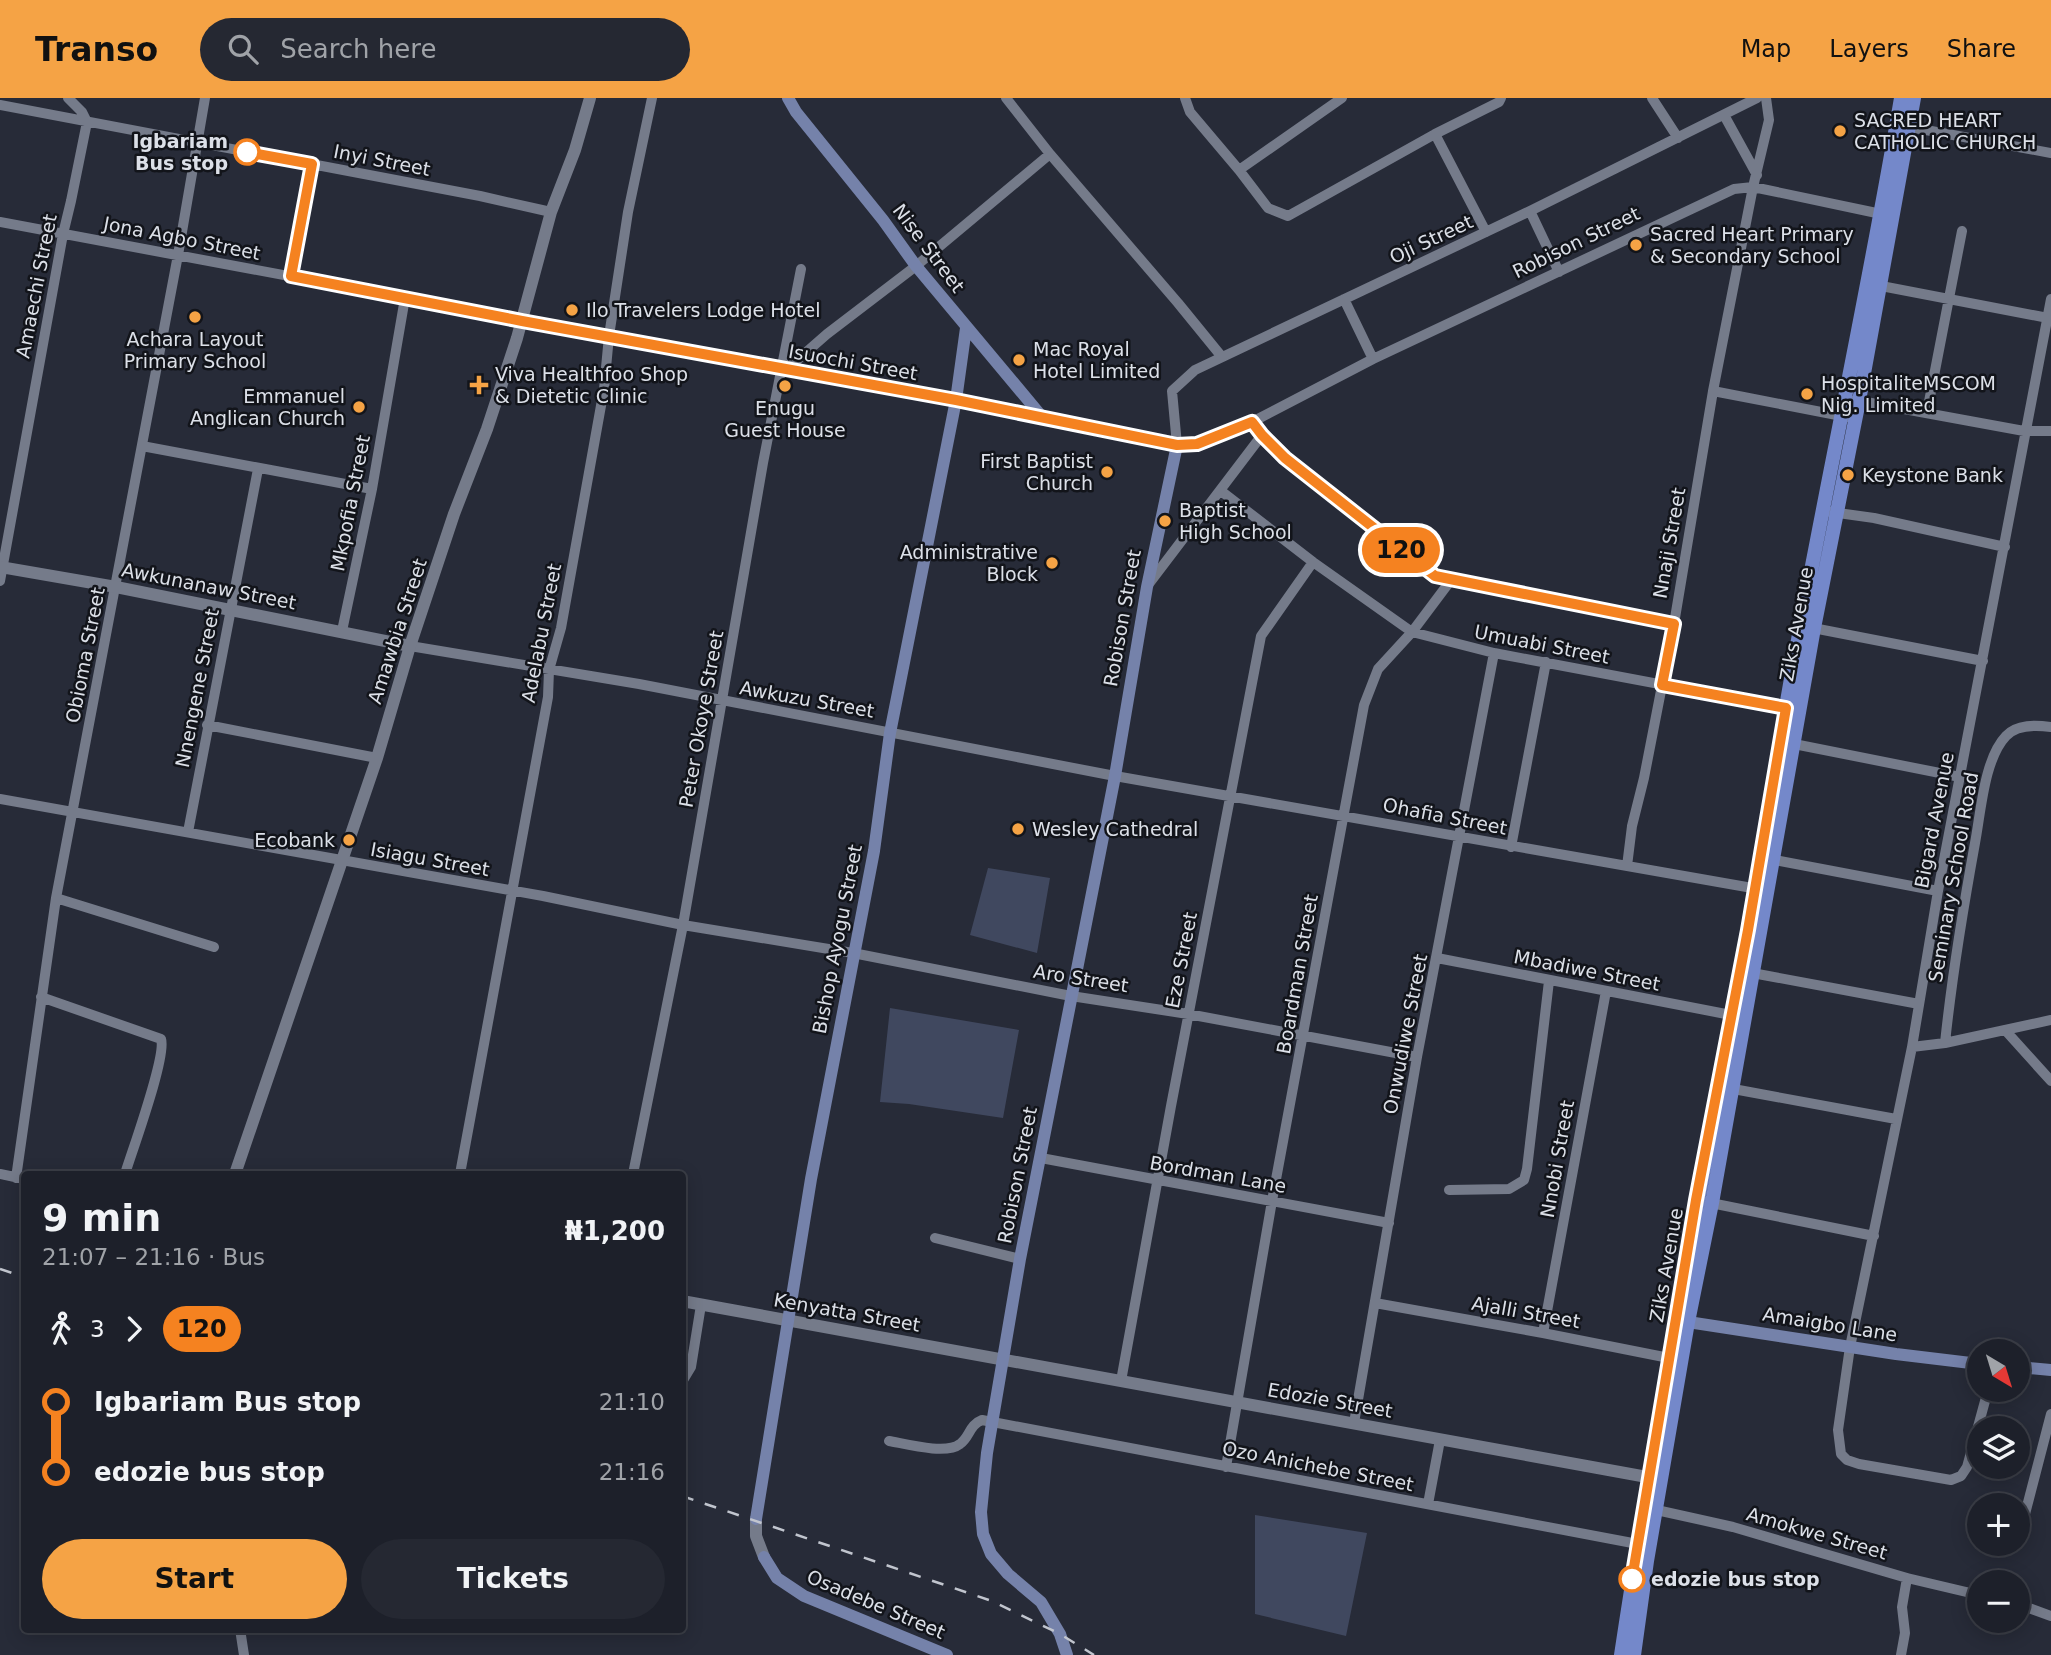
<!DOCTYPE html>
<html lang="en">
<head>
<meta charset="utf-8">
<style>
  body { margin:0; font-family:"DejaVu Sans",sans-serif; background:#252832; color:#f1f3f6; height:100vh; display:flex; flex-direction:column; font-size:26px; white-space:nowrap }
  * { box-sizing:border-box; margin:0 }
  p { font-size:23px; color:#a0a3a8 }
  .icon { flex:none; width:38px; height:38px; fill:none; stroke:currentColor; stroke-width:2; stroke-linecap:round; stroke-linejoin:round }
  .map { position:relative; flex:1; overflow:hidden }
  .side { position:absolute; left:21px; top:1073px; width:665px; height:462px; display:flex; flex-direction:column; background:#1d202a; border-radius:7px; box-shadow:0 4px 18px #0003,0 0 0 2px #3b3e47 }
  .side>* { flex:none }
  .badge { padding:0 14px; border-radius:23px; font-size:24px; line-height:46px }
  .needle { width:46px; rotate:142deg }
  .controls { position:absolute; left:1967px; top:1241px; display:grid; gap:14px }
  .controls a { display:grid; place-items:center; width:63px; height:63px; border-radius:50%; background:#1d202a; box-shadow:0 4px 18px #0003,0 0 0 2px #3b3e47; font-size:35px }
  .map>.badge { position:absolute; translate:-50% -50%; box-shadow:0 0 0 4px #fff }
  .legs { display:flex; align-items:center; gap:10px; height:77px; padding:0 21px; font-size:23px }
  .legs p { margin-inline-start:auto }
  .summary { display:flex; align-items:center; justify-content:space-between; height:119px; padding:0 21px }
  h1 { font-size:38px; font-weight:600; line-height:52px }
  .action { display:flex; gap:14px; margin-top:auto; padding:14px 21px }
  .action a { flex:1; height:80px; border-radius:42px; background:#f5a345; color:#111; font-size:28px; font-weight:600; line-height:80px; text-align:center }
  .action a+a { background:#252832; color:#f1f3f6 }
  ul { padding:0 21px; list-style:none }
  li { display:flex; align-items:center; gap:24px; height:70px; font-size:26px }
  li i { display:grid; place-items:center; width:10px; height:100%; margin:0 9px; background:currentColor }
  li i::after { content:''; width:18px; height:18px; margin:-9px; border:5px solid; border-radius:50%; background:#1d202a }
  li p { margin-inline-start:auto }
  li:first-child i { background:linear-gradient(#0000 50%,currentColor 0) }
  li:last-child i { background:linear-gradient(currentColor 50%,#0000 0) }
  header { display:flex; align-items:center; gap:42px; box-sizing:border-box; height:98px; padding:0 35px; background:#f5a345; color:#111 }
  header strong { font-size:33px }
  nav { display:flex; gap:38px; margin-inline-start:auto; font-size:24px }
  .search { width:490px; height:63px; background:#252832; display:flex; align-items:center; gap:18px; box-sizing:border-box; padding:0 24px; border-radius:38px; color:#a0a3a8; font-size:26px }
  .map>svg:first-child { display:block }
  .green { fill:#40485f }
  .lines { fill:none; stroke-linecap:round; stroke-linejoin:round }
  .minor { stroke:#757b8a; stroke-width:10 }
  .tertiary { stroke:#757b8a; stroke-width:12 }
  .secondary { stroke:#7582aa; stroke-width:12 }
  .primary { stroke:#7488ca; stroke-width:14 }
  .rail { stroke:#c1c5ce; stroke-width:2.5; stroke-dasharray:12 12; stroke-linecap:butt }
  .line-1-casing { stroke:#fff; stroke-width:16 }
  .line-1 { stroke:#f58220; stroke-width:10 }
  .poi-dot { fill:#f5a345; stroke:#12141a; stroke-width:2.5 }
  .stop-1-dot { fill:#fff; stroke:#f58220; stroke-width:3.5 }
  .labels { text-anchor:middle; stroke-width:5; stroke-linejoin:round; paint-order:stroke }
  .poi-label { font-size:19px; fill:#dce0e8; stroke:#12141a; text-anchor:start }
  .stop-label { font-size:19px; font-weight:bold; fill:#dce0e8; stroke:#12141a; text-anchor:end }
  .street-label { font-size:19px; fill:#dce0e8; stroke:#12141a }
</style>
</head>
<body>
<header>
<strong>Transo</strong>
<div class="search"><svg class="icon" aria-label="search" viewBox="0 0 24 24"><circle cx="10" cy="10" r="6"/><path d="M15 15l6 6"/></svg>Search here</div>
<nav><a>Map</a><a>Layers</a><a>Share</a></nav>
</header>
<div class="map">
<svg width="2051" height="1557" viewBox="0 0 2051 1557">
  <rect width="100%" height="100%" fill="#272b38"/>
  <path class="green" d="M988,770l62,10 -13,75 -67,-18z
    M890,910l129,22 -16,88 -94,-14 -29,-2z
    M1255,1417l112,18 -21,103 -91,-22z"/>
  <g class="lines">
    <path class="minor" d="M1006,0l44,56 128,149 44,54
      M1185,0l5,14 49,58 29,38 20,8 147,-82 64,-32 2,-4
      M1652,0l26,40
      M1757,0l-227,113 -335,159 -23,21 5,54 20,-1 55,-22 121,-63 361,-170 19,-2 133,28
      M0,7l480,91 71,16
      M1724,17l33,60
      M1904,28l147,27
      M1435,36l51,98
      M1239,72l103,-72
      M1530,113l29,61
      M0,124c319,59 637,120 956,178
      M291,178l21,-112
      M1876,187l172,33
      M1344,201l29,60
      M787,271l40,-35 89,-68 134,-112
      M1713,293l134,26
      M1855,302l169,31h27
      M1927,314l35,-181
      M1252,324l10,13 23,23 150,118 239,48
      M142,348l230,43
      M1221,393l92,71 99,70 82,21 298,56
      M1824,413l50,7 131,29
      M0,483l63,-347 8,-33 16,-79 -5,-10 -14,-14
      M1148,487l114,-150
      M1808,529l175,34
      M342,533l30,-142 33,-191
      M410,548l229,38 476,92 643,113
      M207,627l170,33
      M1789,645l171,34
      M0,701l543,97 140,29 170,28 218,43 117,18 229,43
      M188,734l70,-363
      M1511,749l35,-185
      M1775,762l163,31
      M1627,768l5,-40 12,-48 30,-154 39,-233 40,-204 16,-67 -3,-22
      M56,800l158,49
      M1437,860l299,58
      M1747,874l172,32
      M41,899l120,42c6,17 -29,112 -36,135
      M2005,932l46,51
      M1945,945l106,-23
      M1912,949l33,-4c7,-67 18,-134 30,-200 6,-31 9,-84 31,-107 11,-12 30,-11 45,-9
      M1728,990l168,31
      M1041,1060l348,65
      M0,1076l24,5
      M460,1076l88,-477 1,-27 12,-42 43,-239 5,-53 19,-124 24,-114
      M633,1076l50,-249 80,-462 38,-194
      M16,1080l40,-280 122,-643 27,-157
      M1449,1092l60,-1 15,-9 3,-11 22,-188
      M1706,1104l168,34
      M935,1140l85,21
      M1375,1205l168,30 131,26
      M1543,1235l63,-342
      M1121,1283l50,-275 90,-470 52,-74
      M682,1284l9,-15 10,-62
      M1988,1292l-21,77 -6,9 -10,4 -92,-16 -12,-4 -6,-6 -3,-24 12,-83 62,-300 26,-156 113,-592
      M1354,1325l63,-366 77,-404
      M889,1343c17,3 57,14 71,3 10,-7 9,-19 22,-24l661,125
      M1226,1369l46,-266 92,-496 14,-36 34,-37 39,-52
      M1428,1406l12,-64
      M1652,1411l81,18 174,51 72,17
      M2025,1416l26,-100
      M2018,1506l33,12
      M240,1531l4,26
      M1901,1557l4,-22 -3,-26 5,-29"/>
    <path class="tertiary" d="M0,469l116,20 294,59
      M235,1076l142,-416 33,-112 44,-132 33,-85 30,-91 34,-126 24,-62 15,-52
      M682,1203l976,178
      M756,1421v17l8,21"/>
    <path class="secondary" d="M788,0l8,14 87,108 33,46 127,152
      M956,302l221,45 -30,142 -32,189 -95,483 -33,194 -6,59 2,22 8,20 17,20 33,28 19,32 7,21
      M1688,1224l208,32 83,10
      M2018,1269l33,3
      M756,1421l55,-340 63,-328 16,-118 66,-333 10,-72
      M764,1459l13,21 27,18 143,59"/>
    <path class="primary" d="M1621,1557c35,-231 78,-460 120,-689 21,-112 38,-225 59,-337 33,-177 71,-353 101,-531
      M1634,1557l13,-94 41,-239 24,-119 102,-575 45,-227 55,-303"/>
    <path class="rail" d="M0,1171l24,8
      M682,1398l310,105 68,33 34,21"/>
  </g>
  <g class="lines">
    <defs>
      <path id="line-1" d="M247,54l65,12 -21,112 231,45 434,79 221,45 20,-1 55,-22 10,13 23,23 150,118 239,48 -12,61 124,23 -38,222 -52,270 -64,379"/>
    </defs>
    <use href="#line-1" class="line-1-casing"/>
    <use href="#line-1" class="line-1"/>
  </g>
  <g class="poi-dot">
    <circle cx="1840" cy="33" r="7"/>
    <circle cx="1636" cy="147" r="7"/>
    <circle cx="572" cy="212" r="7"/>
    <circle cx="195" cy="219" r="7"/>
    <circle cx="1019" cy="262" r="7"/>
    <path d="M475.5 276.5h7v7h7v7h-7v7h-7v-7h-7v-7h7z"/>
    <circle cx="785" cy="288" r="7"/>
    <circle cx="1807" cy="296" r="7"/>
    <circle cx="359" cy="309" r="7"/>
    <circle cx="1107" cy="374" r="7"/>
    <circle cx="1848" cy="377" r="7"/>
    <circle cx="1165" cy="423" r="7"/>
    <circle cx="1052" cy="465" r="7"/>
    <circle cx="1018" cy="731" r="7"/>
    <circle cx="349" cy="742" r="7"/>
  </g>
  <g class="stop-1-dot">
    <circle cx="247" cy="54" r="12"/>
    <circle cx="1632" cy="1481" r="12"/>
  </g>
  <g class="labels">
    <g class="poi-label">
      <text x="1854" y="29">SACRED HEART<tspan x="1854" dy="22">CATHOLIC CHURCH</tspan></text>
      <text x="1650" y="143">Sacred Heart Primary<tspan x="1650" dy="22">&amp; Secondary School</tspan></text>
      <text x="586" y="219">Ilo Travelers Lodge Hotel</text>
      <text x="195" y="248" text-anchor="middle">Achara Layout<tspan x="195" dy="22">Primary School</tspan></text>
      <text x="1033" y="258">Mac Royal<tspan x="1033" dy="22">Hotel Limited</tspan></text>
      <text x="495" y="283">Viva Healthfoo Shop<tspan x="495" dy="22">&amp; Dietetic Clinic</tspan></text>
      <text x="1821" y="292">HospitaliteMSCOM<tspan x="1821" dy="22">Nig. Limited</tspan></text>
      <text x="345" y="305" text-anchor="end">Emmanuel<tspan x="345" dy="22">Anglican Church</tspan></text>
      <text x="785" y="317" text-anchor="middle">Enugu<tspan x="785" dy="22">Guest House</tspan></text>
      <text x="1093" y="370" text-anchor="end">First Baptist<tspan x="1093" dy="22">Church</tspan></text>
      <text x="1862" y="384">Keystone Bank</text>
      <text x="1179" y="419">Baptist<tspan x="1179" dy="22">High School</tspan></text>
      <text x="1038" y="461" text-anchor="end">Administrative<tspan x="1038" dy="22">Block</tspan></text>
      <text x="1032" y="738">Wesley Cathedral</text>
      <text x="335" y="749" text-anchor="end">Ecobank</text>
    </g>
    <g class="stop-label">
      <text x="228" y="50">Igbariam<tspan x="228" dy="22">Bus stop</tspan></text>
      <text x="1651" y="1488" text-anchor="start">edozie bus stop</text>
    </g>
    <g class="street-label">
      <text transform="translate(382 62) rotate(11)" y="7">Inyi Street</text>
      <text transform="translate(182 140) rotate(11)" y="7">Jona Agbo Street</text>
      <text transform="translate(1431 141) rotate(-25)" y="7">Oji Street</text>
      <text transform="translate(1576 144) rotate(-26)" y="7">Robison Street</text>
      <text transform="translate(929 150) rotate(53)" y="7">Nise Street</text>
      <text transform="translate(36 188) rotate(-79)" y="7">Amaechi Street</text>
      <text transform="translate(853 264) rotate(10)" y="7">Isuochi Street</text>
      <text transform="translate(350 405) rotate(-79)" y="7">Mkpofia Street</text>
      <text transform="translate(1669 445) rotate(-80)" y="7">Nnaji Street</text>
      <text transform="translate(209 488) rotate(11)" y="7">Awkunanaw Street</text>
      <text transform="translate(1122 520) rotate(-80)" y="7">Robison Street</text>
      <text transform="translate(1796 526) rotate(-80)" y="7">Ziks Avenue</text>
      <text transform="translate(397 533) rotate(-72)" y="7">Amawbia Street</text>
      <text transform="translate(541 535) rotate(-79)" y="7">Adelabu Street</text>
      <text transform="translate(1542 546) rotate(11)" y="7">Umuabi Street</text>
      <text transform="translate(85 557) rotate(-79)" y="7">Obioma Street</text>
      <text transform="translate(197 590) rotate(-79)" y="7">Nnengene Street</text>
      <text transform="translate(807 601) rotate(10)" y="7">Awkuzu Street</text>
      <text transform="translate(701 621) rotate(-80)" y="7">Peter Okoye Street</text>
      <text transform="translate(1445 718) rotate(11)" y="7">Ohafia Street</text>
      <text transform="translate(1934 722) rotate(-79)" y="7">Bigard Avenue</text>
      <text transform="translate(430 761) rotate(10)" y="7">Isiagu Street</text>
      <text transform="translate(1953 779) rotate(-80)" y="7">Seminary School Road</text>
      <text transform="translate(837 841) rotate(-79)" y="7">Bishop Ayogu Street</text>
      <text transform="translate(1181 862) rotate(-79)" y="7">Eze Street</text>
      <text transform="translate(1587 872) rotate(11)" y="7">Mbadiwe Street</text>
      <text transform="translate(1297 876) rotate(-80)" y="7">Boardman Street</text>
      <text transform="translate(1081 880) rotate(9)" y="7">Aro Street</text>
      <text transform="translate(1405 936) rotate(-79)" y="7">Onwudiwe Street</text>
      <text transform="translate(1557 1061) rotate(-80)" y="7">Nnobi Street</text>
      <text transform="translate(1218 1076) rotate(10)" y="7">Bordman Lane</text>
      <text transform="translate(1017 1077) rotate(-79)" y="7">Robison Street</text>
      <text transform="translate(1666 1167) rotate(-80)" y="7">Ziks Avenue</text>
      <text transform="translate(847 1214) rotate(10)" y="7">Kenyatta Street</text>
      <text transform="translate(1526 1214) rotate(10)" y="7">Ajalli Street</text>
      <text transform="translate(1830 1226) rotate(9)" y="7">Amaigbo Lane</text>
      <text transform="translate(1330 1302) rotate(10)" y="7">Edozie Street</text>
      <text transform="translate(1318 1368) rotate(11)" y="7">Ozo Anichebe Street</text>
      <text transform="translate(1817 1435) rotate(16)" y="7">Amokwe Street</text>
      <text transform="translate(876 1506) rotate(23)" y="7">Osadebe Street</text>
    </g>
  </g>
</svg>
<div class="controls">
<a><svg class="needle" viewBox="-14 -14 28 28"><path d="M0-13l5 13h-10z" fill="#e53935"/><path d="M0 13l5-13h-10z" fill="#a0a3a8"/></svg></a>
<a><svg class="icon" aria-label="layers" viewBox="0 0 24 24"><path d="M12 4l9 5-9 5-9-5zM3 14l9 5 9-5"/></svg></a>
<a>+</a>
<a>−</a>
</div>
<b class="badge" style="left:1401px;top:452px;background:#f58220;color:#111">120</b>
<section class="side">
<div class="summary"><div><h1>9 min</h1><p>21:07 – 21:16 · Bus</p></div><b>₦1,200</b></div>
<div class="legs"><svg class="icon" aria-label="walk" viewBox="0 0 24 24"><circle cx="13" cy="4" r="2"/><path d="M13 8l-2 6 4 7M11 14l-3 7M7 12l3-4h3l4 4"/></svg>3<svg class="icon" aria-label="forward" viewBox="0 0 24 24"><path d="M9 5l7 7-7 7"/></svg><b class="badge" style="background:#f58220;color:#111">120</b></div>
<ul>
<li><i style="color:#f58220"></i><b>Igbariam Bus stop</b><p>21:10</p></li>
<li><i style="color:#f58220"></i><b>edozie bus stop</b><p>21:16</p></li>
</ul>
<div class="action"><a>Start</a><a>Tickets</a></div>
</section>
</div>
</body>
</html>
